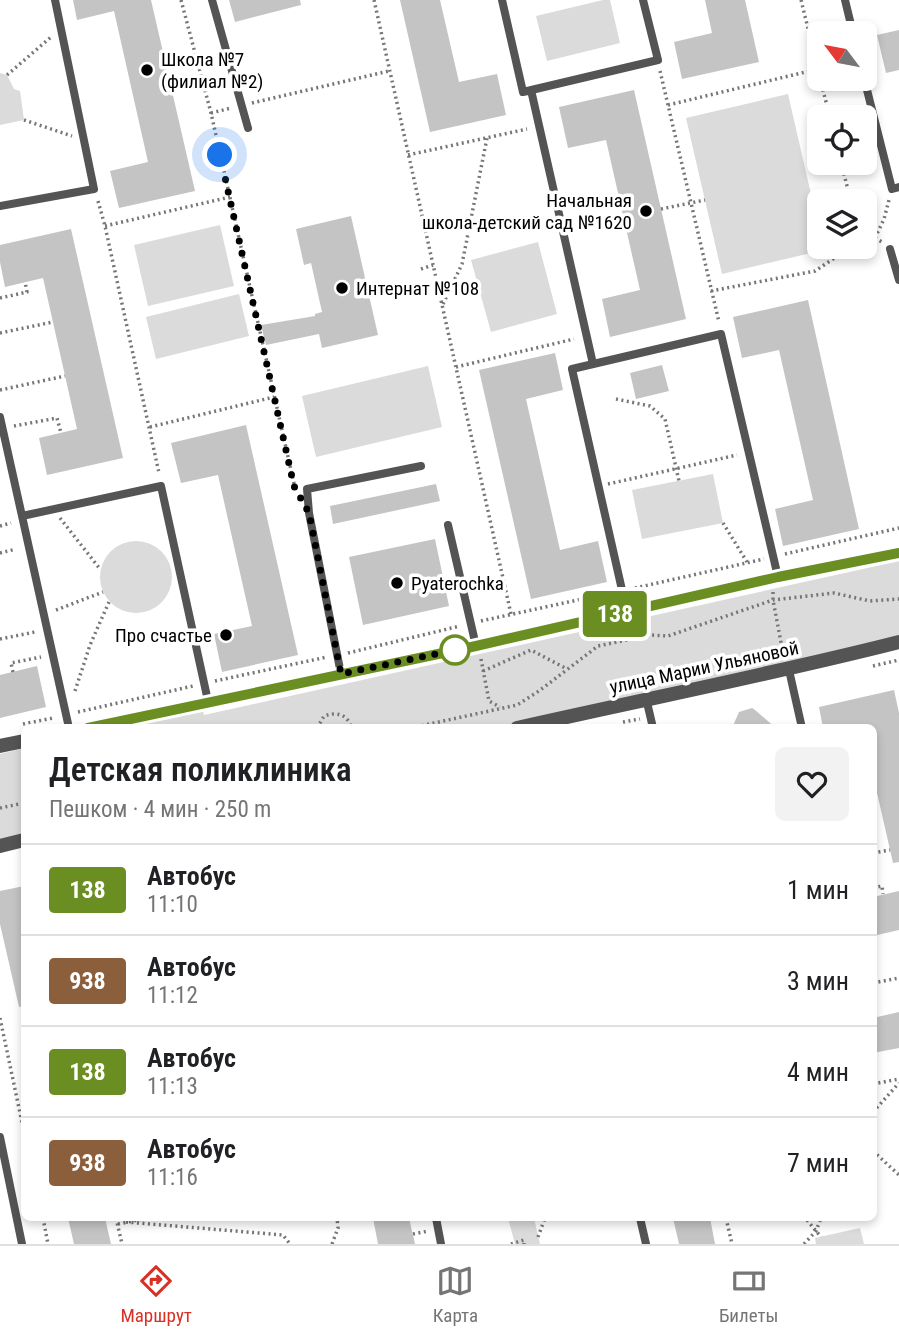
<!DOCTYPE html>
<html lang="ru">
<head>
<meta charset="utf-8">
<style>
  body { margin:0; font-family:"Roboto Condensed",sans-serif; background:#f2f2f2; color:#202124; height:100vh; display:flex; flex-direction:column; font-size:26px; white-space:nowrap }
  * { box-sizing:border-box; margin:0 }
  p { font-size:23px; color:#757577 }
  .icon { flex:none; width:38px; height:38px; fill:none; stroke:currentColor; stroke-width:2; stroke-linecap:round; stroke-linejoin:round }
  .map { position:relative; flex:1; overflow:hidden }
  .details { position:absolute; left:21px; top:724px; width:856px; height:497px; display:flex; flex-direction:column; background:#fff; border-radius:10px; box-shadow:0 4px 10px #0003 }
  .details>* { flex:none }
  .badge { padding:0 14px; border-radius:5px; font-size:24px; line-height:46px }
  .needle { width:46px; rotate:302deg }
  .fabs { position:absolute; left:807px; top:21px; display:grid; gap:14px }
  .fabs a { display:grid; place-items:center; width:70px; height:70px; border-radius:10px; background:#fff; box-shadow:0 4px 10px #0003; font-size:35px }
  .you { position:absolute; width:35px; height:35px; margin:-18px; border:5px solid #fff; border-radius:50%; background:#1a73e8; box-shadow:0 0 0 10px #1a73e833 }
  .map>.badge { position:absolute; translate:-50% -50%; box-shadow:0 0 0 4px #fff }
  .round { display:grid; place-items:center; flex:none; width:74px; height:74px; border-radius:10px; background:#f2f2f2 }
  .overview { display:flex; align-items:center; justify-content:space-between; height:119px; padding:0 28px }
  h1 { font-size:33px; font-weight:600; line-height:52px }
  ul { padding:0; list-style:none }
  li { display:flex; align-items:center; gap:21px; height:91px; padding:0 28px; border-top:2px solid #e0e0e0 }
  li div { flex:1 }
  li b { display:block; font-size:26px }
  li em { font-style:normal }
  li .badge { min-width:77px; font-weight:700; text-align:center }
  .dock { display:flex; justify-content:space-around; align-items:center; height:98px; border-top:2px solid #e0e0e0; background:#fff; font-size:19px; color:#757577 }
  .dock a { display:grid; justify-items:center; gap:4px }
  .dock .selected { color:#d93025 }
  .map>svg:first-child { display:block }
  .green { fill:#dbdbdb }
  .building { fill:#c4c4c4 }
  .lines { fill:none; stroke-linecap:round; stroke-linejoin:round }
  .path { stroke:#767676; stroke-width:3.5; stroke-dasharray:2 3.5; stroke-linecap:butt }
  .service { stroke:#545454; stroke-width:8 }
  .minor { stroke:#545454; stroke-width:14 }
  .line-casing { stroke:#fff; stroke-width:16 }
  .line { stroke:#6b8e23; stroke-width:10 }
  .walk { stroke:#000; stroke-width:7; stroke-dasharray:0 12.6 }
  .poi-dot { fill:#000; stroke:#fff; stroke-width:2.5 }
  .stop-dot { fill:#fff; stroke:#6b8e23; stroke-width:3.5 }
  .labels { text-anchor:middle; stroke-width:7; stroke-linejoin:round; paint-order:stroke }
  .poi-label { font-size:19px; fill:#000; stroke:#fff; text-anchor:start }
  .street-label { font-size:19px; fill:#000; stroke:#fff }
</style>
</head>
<body>
<div class="map">
<svg width="899" height="1244" viewBox="0 0 899 1244">
  <rect width="100%" height="100%" fill="#fff"/>
  <path class="green" d="M603,0h7l10,43 -73,18 -11,-45z
    M0,73l7,2 7,14 6,2 4,29 -24,5z
    M788,94l31,135v18h4l1,3 -102,24 -36,-156z
    M220,225l14,61 -86,20 -14,-61z
    M538,242l19,72 -66,18 -20,-72z
    M239,294l10,42 -93,23 -10,-42z
    M428,366l14,61 -126,30 -14,-61z
    M713,474l10,49 -81,16 -10,-49z
    M100 577a36 36 0 1 1 72 0a36 36 0 1 1-72 0Z
    M899,561v79l-395,88h-392l90,-21 2,8z
    M24,748v86l-24,6v-86z
    M508,1218h26l6,26h-25z
    M860,1228l4,16h-48l-1,-6z"/>
  <path class="building" d="M73,0h78l44,191 -76,17 -9,-37 38,-9 -34,-151 -37,9z
    M229,0h71l1,5 -66,17z
    M400,0h40l19,82 38,-8 9,41 -76,17z
    M705,0h40l14,62 -77,17 -8,-37 38,-9z
    M899,30v40l-13,3 -9,-38z
    M634,90l52,229 -76,18 -8,-38 38,-9 -34,-150 -38,8 -9,-41z
    M351,216l27,119 -56,13 -3,-14 -53,11 -5,-20 54,-9v-2l7,-2 -11,-49 -7,2 -8,-36z
    M71,229l52,229 -76,17 -8,-37 38,-9 -34,-151 -38,9 -5,-25v-17z
    M808,300l51,229 -76,17 -8,-37 38,-9 -34,-150 -37,8 -9,-41z
    M555,353l8,37 -37,9 34,151 38,-9 9,41 -76,17 -52,-229z
    M662,365l7,26 -33,8 -6,-26z
    M246,425l52,230 -76,17 -8,-38 38,-8 -34,-151 -37,8 -10,-40z
    M436,484l4,17 -107,23 -3,-18z
    M435,539l14,67 -86,19 -14,-68z
    M37,666l9,41 -46,11v-43z
    M894,690l5,23v149l-6,1 -20,-88v-47h-50l-4,-21z
    M752,708l3,2 21,18h-44l7,-16z
    M24,886v120l-5,1 -19,-83v-33z
    M899,891v39l-26,6v-39z
    M899,1012v36l-26,5v-35z
    M68,1218h37l6,26h-37z
    M373,1218h36l6,26h-37z
    M673,1218h37l5,26h-36z"/>
  <g class="lines">
    <path class="path" d="M181,0l30,113 84,375
      M374,0l137,614
      M801,0l18,73
      M660,71l59,251
      M7,75l44,-38
      M820,79l10,38
      M252,103l137,-32
      M668,105l150,-36
      M211,113l20,-5
      M24,120l48,16
      M408,155l119,-26
      M841,163l10,38
      M98,201l7,25 54,247
      M661,209l44,-9
      M105,226l125,-29
      M875,238l9,-19 5,-19
      M864,240l11,-2 7,4
      M421,269l12,-4
      M711,291l104,-20 36,-24
      M0,298l27,-6 -2,-10
      M443,304l19,-40 25,-126
      M0,333l53,-11
      M456,367l118,-28
      M0,390l65,-14
      M616,399l34,7 15,13 14,62
      M14,426l43,-8 4,15
      M150,427l124,-30
      M608,484l129,-29
      M60,518l40,51
      M723,523l24,39
      M0,526l11,-3
      M0,553l16,-4
      M785,554l114,-26
      M635,588l129,-29
      M773,592v8l10,53
      M56,610l47,-18
      M481,621l129,-28
      M0,639l35,-7
      M348,653l112,-27
      M481,659l8,42 11,6
      M873,666l26,-6
      M483,671l48,-21 36,19
      M13,672l-2,-9 30,-6
      M215,681l112,-24
      M75,691l15,-46 19,-43
      M78,712l115,-26
      M623,722l17,-3
      M23,724l30,-6
      M317,728l7,-12c11,-4 24,-3 27,12
      M411,728l106,-23 22,-14 59,-45 53,-11 17,1 105,-36 61,-7 36,8 29,-2
      M0,808l24,-5
      M873,853l17,-3
      M873,888l9,-2 1,8
      M873,983l26,-5
      M0,1018l24,114
      M873,1084l26,-5
      M873,1112l26,-29
      M873,1151l26,24
      M43,1218l5,26
      M116,1218l6,26
      M726,1218l6,26
      M807,1220l14,17
      M126,1222l157,13 7,9
      M118,1224l30,-6
      M413,1234l15,-3
      M538,1237l7,-19
      M332,1244l6,-16 -1,-10
      M511,1244l13,-4v4
      M804,1244l12,-13 5,-13"/>
    <path class="service" d="M212,0l36,128
      M502,0l21,92 135,-32 -15,-60
      M845,0l8,33
      M864,78l28,111 7,-2
      M531,90l62,274
      M0,206l94,-17 -39,-189
      M890,249l9,31
      M0,417l22,99
      M448,525l28,121
      M627,612l-55,-243 149,-35 57,243
      M789,670l13,58
      M341,674l-32,-161 -2,-24 114,-23
      M646,698l7,30
      M69,728l-47,-212 139,-30 47,215
      M0,1137l22,107
      M436,1218l5,26
      M640,1218l6,26"/>
    <path class="minor" d="M88,728l391,-83 299,-68 121,-24
      M517,728c128,-29 256,-54 382,-86
      M0,746l24,-5
      M0,846l24,-6"/>
  </g>
  <g class="lines">
    <defs>
      <path id="line" d="M88,728l388,-82 302,-69 121,-24"/>
    </defs>
    <use href="#line" class="line-casing"/>
    <use href="#line" class="line"/>
    <path class="walk" d="M220,155l74,331 15,27 32,161 114,-24"/>
  </g>
  <g class="poi-dot">
    <circle cx="147" cy="70" r="7"/>
    <circle cx="646" cy="211" r="7"/>
    <circle cx="342" cy="288" r="7"/>
    <circle cx="397" cy="583" r="7"/>
    <circle cx="226" cy="635" r="7"/>
  </g>
  <circle class="stop-dot" cx="455" cy="650" r="14"/>
  <g class="labels">
    <g class="poi-label">
      <text x="161" y="66">Школа №7<tspan x="161" dy="22">(филиал №2)</tspan></text>
      <text x="632" y="207" text-anchor="end">Начальная<tspan x="632" dy="22">школа-детский сад №1620</tspan></text>
      <text x="356" y="295">Интернат №108</text>
      <text x="411" y="590">Pyaterochka</text>
      <text x="212" y="642" text-anchor="end">Про счастье</text>
    </g>
    <g class="street-label">
      <text transform="translate(704 667) rotate(-12)" y="7">улица Марии Ульяновой</text>
    </g>
  </g>
</svg>
<div class="fabs">
<a><svg class="needle" viewBox="-14 -14 28 28"><path d="M0-13l5 13h-10z" fill="#e53935"/><path d="M0 13l5-13h-10z" fill="#757577"/></svg></a>
<a><svg class="icon" aria-label="locate" viewBox="0 0 24 24"><circle cx="12" cy="12" r="6"/><path d="M12 2v4M12 18v4M2 12h4M18 12h4"/></svg></a>
<a><svg class="icon" aria-label="layers" viewBox="0 0 24 24"><path d="M12 4l9 5-9 5-9-5zM3 14l9 5 9-5"/></svg></a>
</div>
<div class="you" style="left:220px;top:155px"></div>
<b class="badge" style="left:615px;top:614px;background:#6b8e23;color:#fff">138</b>
<section class="details">
<div class="overview"><div><h1>Детская поликлиника</h1><p>Пешком · 4 мин · 250 m</p></div><a class="round"><svg class="icon" aria-label="heart" viewBox="0 0 24 24"><path d="M12 20l-8-8c-3-5 5-10 8-4 3-6 11-1 8 4z"/></svg></a></div>
<ul>
<li><span class="badge" style="background:#6b8e23;color:#fff">138</span><div><b>Автобус</b><p>11:10</p></div><em>1 мин</em></li>
<li><span class="badge" style="background:#8b5e3c;color:#fff">938</span><div><b>Автобус</b><p>11:12</p></div><em>3 мин</em></li>
<li><span class="badge" style="background:#6b8e23;color:#fff">138</span><div><b>Автобус</b><p>11:13</p></div><em>4 мин</em></li>
<li><span class="badge" style="background:#8b5e3c;color:#fff">938</span><div><b>Автобус</b><p>11:16</p></div><em>7 мин</em></li>
</ul>
</section>
</div>
<nav class="dock">
<a class="selected"><svg class="icon" aria-label="directions" viewBox="0 0 24 24"><path d="M12 3l9 9-9 9-9-9zM9 14v-3h6M13 9l2 2-2 2"/></svg>Маршрут</a>
<a><svg class="icon" aria-label="map" viewBox="0 0 24 24"><path d="M3 6l6-2 6 2 6-2v14l-6 2-6-2-6 2zM9 4v14M15 6v14"/></svg>Карта</a>
<a><svg class="icon" aria-label="tickets" viewBox="0 0 24 24"><path d="M3 7h18v10H3zM15 7v10"/></svg>Билеты</a>
</nav>
</body>
</html>
